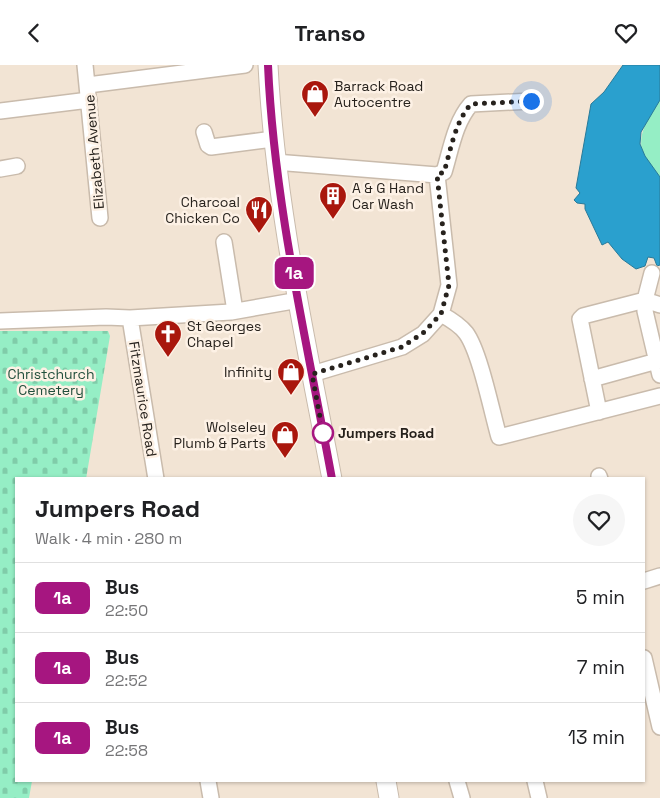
<!DOCTYPE html>
<html lang="en">
<head>
<meta charset="utf-8">
<style>
  body { margin:0; font-family:"Space Grotesk",sans-serif; background:#f6f6f6; color:#202124; height:100vh; display:flex; flex-direction:column; font-size:19px; white-space:nowrap }
  * { box-sizing:border-box; margin:0 }
  p { font-size:16px; color:#757577 }
  .icon { flex:none; width:28px; height:28px; fill:none; stroke:currentColor; stroke-width:2; stroke-linecap:round; stroke-linejoin:round }
  .map { position:relative; flex:1; overflow:hidden }
  .panel { position:absolute; left:15px; top:412px; width:630px; height:305px; display:flex; flex-direction:column; background:#fff; border-radius:0px; box-shadow:0 1px 4px #0004 }
  .panel>* { flex:none }
  .badge { padding:0 10px; border-radius:8px; font-size:18px; line-height:32px }
  .you { position:absolute; width:25px; height:25px; margin:-12px; border:4px solid #fff; border-radius:50%; background:#1a73e8; box-shadow:0 0 0 8px #1a73e833 }
  .map>.badge { position:absolute; translate:-50% -50%; box-shadow:0 0 0 2px #fff }
  .round { display:grid; place-items:center; flex:none; width:52px; height:52px; border-radius:26px; background:#f6f6f6 }
  .summary { display:flex; align-items:center; justify-content:space-between; height:85px; padding:0 20px }
  h1 { font-size:24px; font-weight:700; line-height:38px }
  ul { padding:0; list-style:none }
  li { display:flex; align-items:center; gap:15px; height:70px; padding:0 20px; border-top:1px solid #e0e0e0 }
  li div { flex:1 }
  li b { display:block; font-size:19px }
  li em { font-style:normal }
  li .badge { min-width:55px; font-weight:700; text-align:center }
  header { display:flex; justify-content:space-between; align-items:center; height:65px; padding:0 20px; background:#fff; font-size:22px; font-weight:700 }
  .map>svg:first-child { display:block }
  .grass { fill:#95eec5 }
  .cemetery { fill:url(#cemetery-stones) }
  .water { fill:#2aa0ce; stroke:#297a99 }
  .lines { fill:none; stroke-linecap:round; stroke-linejoin:round }
  .minor-casing { stroke:#c9bbac; stroke-width:18 }
  .major-casing { stroke:#c9bbac; stroke-width:21 }
  .minor { stroke:#fff; stroke-width:15 }
  .major { stroke:#fff; stroke-width:19 }
  .line-casing { stroke:#fff; stroke-width:11 }
  .line { stroke:#a61680; stroke-width:8 }
  .walk { stroke:#27221d; stroke-width:5; stroke-dasharray:0 9 }
  .stop-dot { fill:#fff; stroke:#a61680; stroke-width:2.5 }
  .labels { text-anchor:middle; stroke-width:5; stroke-linejoin:round; paint-order:stroke }
  .poi-label { font-size:14px; fill:#27221d; stroke:#fdf1e5; text-anchor:start }
  .street-label { font-size:14px; fill:#27221d; stroke:#fdf1e5 }
  .park-label { font-size:14px; fill:#214f3c; stroke:#fdf1e5 }
  .stop-label { font-size:14px; font-weight:bold; fill:#27221d; stroke:#fdf1e5; text-anchor:start }
</style>
</head>
<body>
<header><svg class="icon" aria-label="back" viewBox="0 0 24 24"><path d="M15 5l-7 7 7 7"/></svg>Transo<svg class="icon" aria-label="heart" viewBox="0 0 24 24"><path d="M12 20l-8-8c-3-5 5-10 8-4 3-6 11-1 8 4z"/></svg></header>
<div class="map">
<svg width="660" height="733" viewBox="0 0 660 733">
  <defs>
    <pattern id="cemetery-stones" width="16" height="16" patternUnits="userSpaceOnUse" patternTransform="scale(1.25)"><rect width="16" height="16" fill="#95eec5"/><path d="M2 7V4a2 2 0 0 1 4 0v3zM10 15v-3a2 2 0 0 1 4 0v3z" fill="#80cca9"/></pattern>
  </defs>
  <rect width="100%" height="100%" fill="#f2e4d4"/>
  <path class="grass" d="M660,35v77c-30,-25 -20,-50 0,-77z"/>
  <path class="cemetery" d="M0,266h108l2,5 -24,143h-70v302h16l-3,17h-29z"/>
  <path class="water" d="M623,0h37v35l-19,32 -1,12 5,12 15,21v88l-3,1 -3,-8 -6,-1 -3,9 -9,3 -14,-10 -14,-17 -6,3 -17,-36v-5l-8,-1 -3,-3 6,-7 -4,-5 15,-84 13,-12z"/>
  <g class="lines">
    <defs>
      <path id="minor" d="M85,0l15,153
        M88,20l157,-20
        M0,46l89,-11
        M204,67l4,13 3,2 62,-8
        M275,97l162,13
        M0,104l17,-3
        M224,177l11,69
        M652,208l-7,27v11l15,64
        M441,249c9,5 19,11 25,19 14,19 26,80 33,104l161,-41
        M130,253l26,161
        M0,256l106,-4 24,1 101,-6 68,-12
        M312,309l90,-27 21,-13 18,-20 8,-29 -12,-110 7,-3c7,-23 11,-50 27,-68l60,-3
        M592,314l65,-18
        M599,347l-19,-93 3,-3 62,-16 15,5
        M599,411l1,3
        M644,516l16,-5
        M644,593l16,69
        M208,716l3,17
        M457,716l5,17
        M535,716l4,17"/>
      <path id="major" d="M268,0c7,139 38,277 64,414
        M386,716l3,17"/>
    </defs>
    <use href="#minor" class="minor-casing"/>
    <use href="#major" class="major-casing"/>
    <use href="#minor" class="minor"/>
    <use href="#major" class="major"/>
  </g>
  <g class="lines">
    <defs>
      <path id="line" d="M268,0c6,139 39,277 64,414"/>
    </defs>
    <use href="#line" class="line-casing"/>
    <use href="#line" class="line"/>
    <path class="walk" d="M323,368l-11,-59 90,-27 21,-14 18,-19 8,-29 -12,-110 7,-3c7,-23 11,-50 27,-68l60,-3"/>
  </g>
  <defs>
    <symbol id="shop-pin" viewBox="-11 -11 22 30"><path d="M0 17L-7.5 6A9.5 9.5 0 1 1 7.5 6Z" fill="#a9170d" stroke="#fdf1e5"/><path d="M-5-2.5h2.3a2.7 3.5 0 0 1 5.4 0H5L5.5 6h-11ZM-1.5-2.5h3a1.5 2.3 0 0 0-3 0Z" fill="#fff"/></symbol>
    <symbol id="building-pin" viewBox="-11 -11 22 30"><path d="M0 17L-7.5 6A9.5 9.5 0 1 1 7.5 6Z" fill="#a9170d" stroke="#fdf1e5"/><path d="M-4-6H4V6H1V3H-1V6H-4ZM-2.5-4.3h1.7v1.8h-1.7ZM.8-4.3h1.7v1.8H.8ZM-2.5-1h1.7V.8h-1.7ZM.8-1h1.7V.8H.8Z" fill="#fff"/></symbol>
    <symbol id="restaurant-pin" viewBox="-11 -11 22 30"><path d="M0 17L-7.5 6A9.5 9.5 0 1 1 7.5 6Z" fill="#a9170d" stroke="#fdf1e5"/><path d="M-5-6h1v4h1v-4h1v4h1v-4h1v5L-1.5 .5V6h-2V.5L-5-1ZM5-6V6H3V1.5H1.5Q1.5-4 5-6Z" fill="#fff"/></symbol>
    <symbol id="church-pin" viewBox="-11 -11 22 30"><path d="M0 17L-7.5 6A9.5 9.5 0 1 1 7.5 6Z" fill="#a9170d" stroke="#fdf1e5"/><path d="M-1.2-6h2.4v3.5h3.3v2.4h-3.3V6h-2.4V-.1h-3.3v-2.4h3.3Z" fill="#fff"/></symbol>
  </defs>
  <g fill-rule="evenodd">
    <use href="#shop-pin" x="299" y="13" width="32" height="43"/>
    <use href="#building-pin" x="317" y="115" width="32" height="43"/>
    <use href="#restaurant-pin" x="243" y="129" width="32" height="43"/>
    <use href="#church-pin" x="152" y="253" width="32" height="43"/>
    <use href="#shop-pin" x="275" y="291" width="32" height="43"/>
    <use href="#shop-pin" x="269" y="354" width="32" height="43"/>
  </g>
  <circle class="stop-dot" cx="323" cy="368" r="10"/>
  <g class="labels">
    <g class="poi-label">
      <text x="334" y="26">Barrack Road<tspan x="334" dy="16">Autocentre</tspan></text>
      <text x="352" y="128">A &amp; G Hand<tspan x="352" dy="16">Car Wash</tspan></text>
      <text x="240" y="142" text-anchor="end">Charcoal<tspan x="240" dy="16">Chicken Co</tspan></text>
      <text x="187" y="266">St Georges<tspan x="187" dy="16">Chapel</tspan></text>
      <text x="272" y="312" text-anchor="end">Infinity</text>
      <text x="266" y="367" text-anchor="end">Wolseley<tspan x="266" dy="16">Plumb &amp; Parts</tspan></text>
    </g>
    <g class="street-label">
      <text transform="translate(94 87) rotate(-95)" y="5">Elizabeth Avenue</text>
      <text transform="translate(143 334) rotate(81)" y="5">Fitzmaurice Road</text>
    </g>
    <g class="park-label">
      <text x="51" y="314">Christchurch<tspan x="51" dy="16">Cemetery</tspan></text>
    </g>
    <g class="stop-label">
      <text x="338" y="373">Jumpers Road</text>
    </g>
  </g>
</svg>
<div class="you" style="left:531px;top:36px"></div>
<b class="badge" style="left:294px;top:208px;background:#a61680;color:#fff">1a</b>
<section class="panel">
<div class="summary"><div><h1>Jumpers Road</h1><p>Walk · 4 min · 280 m</p></div><a class="round"><svg class="icon" aria-label="heart" viewBox="0 0 24 24"><path d="M12 20l-8-8c-3-5 5-10 8-4 3-6 11-1 8 4z"/></svg></a></div>
<ul>
<li><span class="badge" style="background:#a61680;color:#fff">1a</span><div><b>Bus</b><p>22:50</p></div><em>5 min</em></li>
<li><span class="badge" style="background:#a61680;color:#fff">1a</span><div><b>Bus</b><p>22:52</p></div><em>7 min</em></li>
<li><span class="badge" style="background:#a61680;color:#fff">1a</span><div><b>Bus</b><p>22:58</p></div><em>13 min</em></li>
</ul>
</section>
</div>
</body>
</html>
